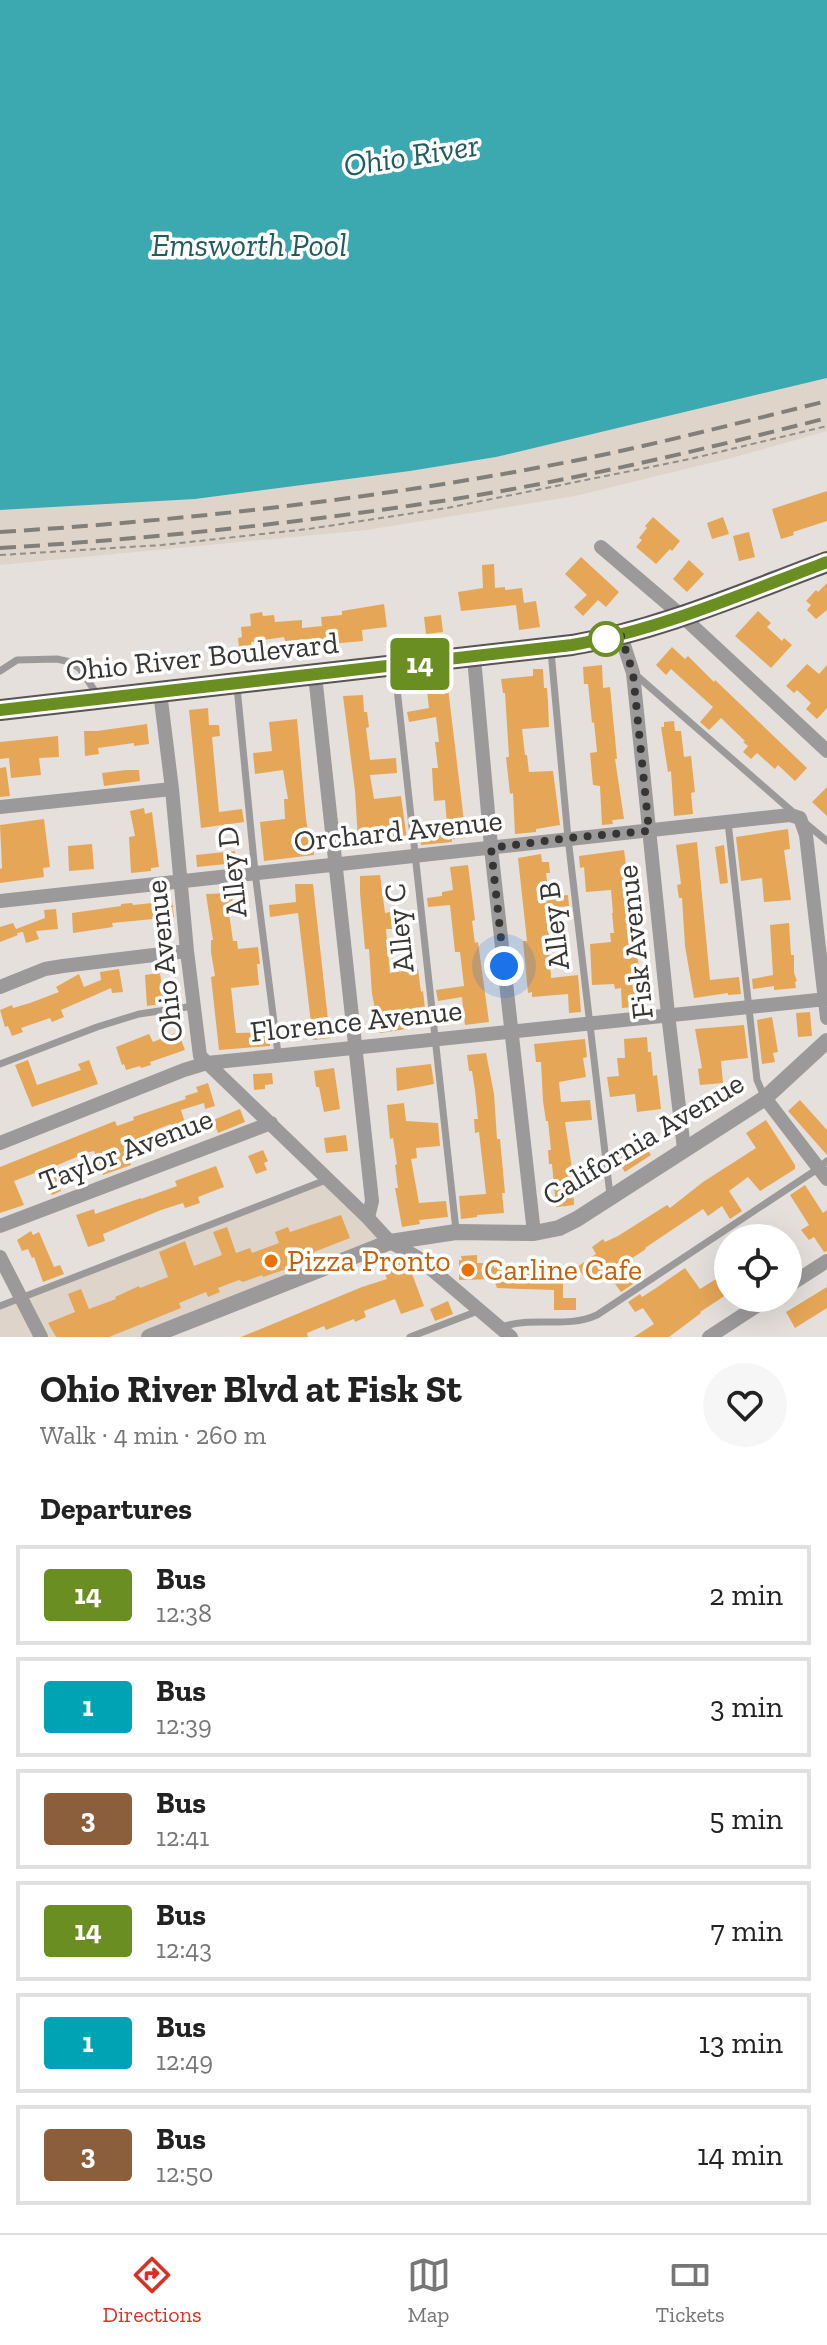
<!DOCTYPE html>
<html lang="en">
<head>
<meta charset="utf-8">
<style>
  body { margin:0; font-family:"Zilla Slab",serif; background:#f6f6f6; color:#222; height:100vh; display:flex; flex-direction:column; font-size:30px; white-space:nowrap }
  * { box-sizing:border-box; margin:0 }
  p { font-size:26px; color:#767676 }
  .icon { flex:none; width:44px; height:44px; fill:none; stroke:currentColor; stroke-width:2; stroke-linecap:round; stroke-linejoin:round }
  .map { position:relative; height:1337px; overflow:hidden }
  .drawer { display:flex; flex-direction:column; background:#fff; flex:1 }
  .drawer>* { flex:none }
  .badge { padding:0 16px; border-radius:6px; font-size:28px; line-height:52px }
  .controls { position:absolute; left:714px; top:1224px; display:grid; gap:16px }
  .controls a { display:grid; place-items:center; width:88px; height:88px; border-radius:50%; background:#fff; box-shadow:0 8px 32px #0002; font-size:40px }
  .you { position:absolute; width:40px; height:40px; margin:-20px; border:6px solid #fff; border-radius:50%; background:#1a73e8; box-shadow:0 0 0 12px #1a73e833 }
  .map>.badge { position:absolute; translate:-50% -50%; box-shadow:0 0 0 4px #fff }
  h2 { padding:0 40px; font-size:30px; line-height:72px }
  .round { display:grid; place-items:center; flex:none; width:84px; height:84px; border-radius:42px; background:#f6f6f6 }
  .summary { display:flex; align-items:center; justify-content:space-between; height:136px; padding:0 40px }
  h1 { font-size:38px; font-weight:800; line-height:60px }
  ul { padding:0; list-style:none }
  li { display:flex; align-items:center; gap:24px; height:100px; margin:0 16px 12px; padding:0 24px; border:4px solid #e0e0e0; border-radius:0px }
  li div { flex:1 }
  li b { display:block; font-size:30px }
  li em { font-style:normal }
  li .badge { min-width:88px; font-weight:700; text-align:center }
  .menu { display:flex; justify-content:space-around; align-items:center; height:112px; border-top:2px solid #e0e0e0; background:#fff; font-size:22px; color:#767676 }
  .menu a { display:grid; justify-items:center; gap:4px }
  .menu .active { color:#d93025 }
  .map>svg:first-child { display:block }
  .built { fill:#dfd4ca }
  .water { fill:#3ca8af }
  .building { fill:#e5a657 }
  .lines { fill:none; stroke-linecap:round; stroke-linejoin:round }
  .path { stroke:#928e8a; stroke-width:2; stroke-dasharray:6 4; stroke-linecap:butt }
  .service { stroke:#9c999a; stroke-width:7 }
  .minor { stroke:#9c999a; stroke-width:14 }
  .tertiary { stroke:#9c999a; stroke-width:16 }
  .trunk { stroke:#585355; stroke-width:22 }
  .rail { stroke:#827f7b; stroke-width:4; stroke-dasharray:16 8; stroke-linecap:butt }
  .line-casing { stroke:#fff; stroke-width:18 }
  .line { stroke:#6b8e23; stroke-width:12 }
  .walk { stroke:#373533; stroke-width:8; stroke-dasharray:0 14.4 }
  .stop-dot { fill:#fff; stroke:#6b8e23; stroke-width:4 }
  .food-dot { fill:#e8710a; stroke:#fff; stroke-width:3 }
  .labels { text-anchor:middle; stroke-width:7; stroke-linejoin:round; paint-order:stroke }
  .street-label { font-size:30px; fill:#373533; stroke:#fff }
  .food-label { font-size:30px; fill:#c56008; stroke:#fff; text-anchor:start }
  .water-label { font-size:32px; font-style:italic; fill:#215c5f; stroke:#fff }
</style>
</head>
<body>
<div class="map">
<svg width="827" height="1337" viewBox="0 0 827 1337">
  <rect width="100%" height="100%" fill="#e5e0db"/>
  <path class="built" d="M827,378v53l-88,25 -164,40 -208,34 -367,35v-55l195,-11 215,-28 86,-14z
    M329,1179l61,63 -241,95h-149v-31z"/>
  <path class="water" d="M0,0h827v378l-331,79 -86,14 -215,28 -195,11z"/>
  <path class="building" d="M827,491v30l-34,11 1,3 -13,4 -9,-30z
    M653,517l27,24 -8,10 -2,-2 -14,15 -20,-17 6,-7 -3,-2 8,-10 -2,-2z
    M723,517l6,17 -17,5 -5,-16z
    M749,532l6,25 -16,4 -6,-25z
    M581,557l38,35 -13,15 -8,-7 -15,16 -9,-9 13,-12 -22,-21z
    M689,560l15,14 -17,18 -14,-13z
    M494,564l1,24 10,-1v3l17,-2 2,15 12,-2 4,26 -21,3 -3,-25 -55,6 -3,-19 25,-4 -1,-23z
    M827,583v27l-11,9 -9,-9 4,-5 -5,-4 10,-11 2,2z
    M384,604l3,23 -25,3 1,11 -43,4v-7l-35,3 -1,-4 -33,5 2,11 -13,2 -2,-17 4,-1 -1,-10 10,-1 -1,-12 12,-2 1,4 11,-1 1,7 27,-2v8l20,-2 -1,-9 21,-2v-4z
    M758,611l13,12 -4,4 15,14 2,-3 8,7 -21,23 -36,-32z
    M441,615l2,17 -17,2 -2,-17z
    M672,647l13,12 3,-3 26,26 1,-2 92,88 -12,13 -17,-16 -3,4 -18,-16 -6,6 -8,-7 5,-6 -5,-4 2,-1 -24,-23 -12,12 -9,-8 13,-15 -42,-38 -5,6 -10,-10z
    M807,664l12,10 8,-9v43l-10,11 -11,-10 5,-6 -14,-13 -3,3 -8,-7z
    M602,665l1,23 7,-1 7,72h-2l9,60 -12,1 1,4 -11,1 -2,-39 -7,-1 -3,-32 7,-1 -3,-30 -2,1 -4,-39h-4l-1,-17z
    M533,669h10l1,19h3l1,14 1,25 -27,2 3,26h2l2,17 24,-1 7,54 -24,4v3l-21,2 -2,-41 -3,1 -4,-37h3l-4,-64h-2l-2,-14 32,-3z
    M448,688l18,150 -14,1v3l-31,3 -2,-17 28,-3 -2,-25 -11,1 -1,-14 -1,-19h6l-3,-26h4l-3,-25 -27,5 -2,-10 22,-4 -2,-17z
    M363,695l1,17h3l2,15 -3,1 4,32 26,-2 1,15 -27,2 4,24 27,-3 6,44 -13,1 -1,-4 -35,3 -3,-49 -12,-95z
    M208,708l1,17h10l1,11 -8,1 7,75 23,-3 2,13 -43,6 -12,-118z
    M297,719l9,100 3,17 3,-1 2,20 -50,6 -4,-39 25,-3 -1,-20h4l-5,-29 -28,4 -2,-21 19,-2 -3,-29z
    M674,721l1,10h6l3,26 7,-1 4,36 -4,1 2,21 -19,2 -3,-45 -3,1 -7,-45h3v-5z
    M147,724l2,20 -15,2v-3l-36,5 1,6 -14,2 -1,-25h13z
    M58,736l1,21 -20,1 2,17 -30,3 -2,-20 -9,1v-17z
    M6,767l4,29 -10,1v-29z
    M126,770h13l1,11 -36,5 -2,-13z
    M827,787v29l-15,-14z
    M144,808l1,6 7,-2 7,55 -8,1v3l-20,2 -2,-36 6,-1 -5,-25z
    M44,819l6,48 -7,1 1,9 -44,6v-14l2,-1 -2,-43z
    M788,829l2,20 -6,1 7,50 -27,2 -2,-24 -21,3 -5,-44z
    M697,842l13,138 29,-3 2,17 -13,1v-2l-34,5 -9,-52 -3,-48h-3l-2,-13 4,-1 -5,-39z
    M92,844l2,25 -25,2 -1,-25z
    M724,845l4,38 -8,1 -5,-37z
    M624,850l3,23h5l1,13 -3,1 5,40 -2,1 12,78 -23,2 -1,-20 -6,1 -1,-5 -22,1 -2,-41 21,-2 -1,-9h4l-2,-20h1l-2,-23 -25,2 -2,-25 -4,1 -1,-12z
    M235,851l1,12 -39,4 -1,-12z
    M541,854l1,8h7l1,11h-4l3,24 19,-2 1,11 -22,2 4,70 27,-3 3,37 -12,1 -1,-19 -36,3v-5l-4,1 -5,-52h4l-9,-83z
    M468,865l7,55 -3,1 3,22 3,-1 11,80 -24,3 -3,-28 -24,4 -2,-11 28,-4 -4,-34h-5l-5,-47 -22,2 -1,-9 15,-2v-4l11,-2 -3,-23z
    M380,875l5,38 5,-1 2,17h-6l4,44 28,-4 3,23 2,-1 4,35 -47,7 -8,-39 -3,-45h-4l-5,-56v-17z
    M295,884h18l17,154 -17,2 -15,-127 -28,4 -1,-12 27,-3z
    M232,893l1,12 -5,1 5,35h4l1,8 20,-2 2,17h-3l2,21 -28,3 5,45 33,-1 1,14 -51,4 -8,-73 4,-1 -4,-24v-12h2l-7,-46z
    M172,901l2,16 -62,6 1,4 -40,6 -1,-20 49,-7v-2l11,-1 1,2z
    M56,909l2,20 -22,2 3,8 -13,4 -3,-11 -6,1 1,2 -18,7v-15l13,-4 3,6 29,-11 -1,-8z
    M789,923l2,32h3v18l3,8 -2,1 1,6 -22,2v-4l-21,3 -1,-10 21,-4 -3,-50z
    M119,969l4,23 -11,1 -1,-5 -50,22 3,7 -12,5 -2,-4 -29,10 2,4 -11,4 -4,-10 -3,1 -5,-17 12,-5 1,3 17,-5 29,-11 -3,-5 23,-13 5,13 17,-7 -1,-8z
    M160,973l3,21 10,-1 1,9 -27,4 -2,-31z
    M810,1012l2,24 -14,1 -2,-24z
    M772,1017l6,35 -5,1 2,9 -13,2 -5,-44z
    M744,1025l4,33 -27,3 2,22 -23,2 -2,-16 4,-1 -7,-39z
    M178,1032l7,18 -35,12 1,3 -10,3 -1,-2 -14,4 -2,-6 -2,1 -6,-18 33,-13 4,8z
    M647,1037l1,15h3l2,24 4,-1 4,34 -24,3 -2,-18 -25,3 -3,-20 12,-1 -2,-18h8l-1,-19z
    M585,1039l2,18 -4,1 3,19 -27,5 2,20 29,-2 2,20 -27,2 7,46 2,37 -18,2 -4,-43h-3l-1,-14h3l-3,-29h-2l-3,-20 -2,-39h-5l-2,-18z
    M486,1053l8,41 3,45h3l5,54h-3l2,20 -27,2v2l-16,2 -2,-23 27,-2 -7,-62 -4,1 -1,-14h4l-3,-29 -3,-19h-3l-2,-16z
    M28,1060l9,25 44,-15 -3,-6 11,-4 9,24 -66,23 -17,-42z
    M431,1064l3,20 -37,7 -1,-23z
    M334,1068l6,41 -16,3 -5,-25h-3l-2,-16z
    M272,1073l1,11 -8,1v4l-11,1 -1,-16z
    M208,1083l7,23 -10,3 -1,-6 -23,7 5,16 -13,4 -2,-6 -21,8 3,9 -28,10 6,14 -28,10 -9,-24 -8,2 -33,14 8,24 -9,4 -9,-25 -29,11 10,24 -24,8v-46l115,-46 2,5 17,-6 -1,-3 53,-18 -1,-3 13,-4 -2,-5z
    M800,1100l27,30v25l-39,-44z
    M404,1103l2,18 32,2 2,23 -24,2 1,10 -6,1 8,44 27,-2 2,16 -29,3 1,4 -18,3 -7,-39h3l-3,-23 2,-1 -4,-26 -3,1 -3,-34z
    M240,1109l5,13 -27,11 -5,-13z
    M766,1120l29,45v4l-35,22 -12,-14 -19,14 13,20 -12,8 -8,-13 -14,10 -5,-7 -58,39 1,1 -26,17 13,18 -12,8 -16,-22 -17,12 -11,-15 19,-13 -4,-7 11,-8 2,3 13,-6 49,-31 3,3 33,-26 53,-34 -10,-15z
    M346,1135l2,16 -22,2 -2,-15z
    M641,1140l10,15 -26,17 -10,-15z
    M263,1150l5,11 -4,2 3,7 -11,4 -8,-18z
    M216,1166l8,21 -26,10 2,6 -15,5 -2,-5 -22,7 -58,24 2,7 -17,6 -12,-32 18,-6 1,5 46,-16v1l36,-13 -2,-5z
    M805,1185l18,28 4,-3v41l-3,1 -10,-15 -5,3 -8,-10 8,-5 -19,-30z
    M341,1215l9,23 -36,14 2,7 -53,18 -1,-2 -19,7 -4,-2 -21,8 2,4 -12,5 -2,-5 -27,11 2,5 -72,29h-53l-8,-14 27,-11 -7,-18 13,-5 8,20 27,-10 -1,-2 24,-11 1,2 28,-11 -9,-25 26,-11 9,25 28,-11 -9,-23 14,-5 9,26 14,-5 2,5 27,-10 -4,-11 13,-5 2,5z
    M31,1231l2,4 6,-3 15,35 6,-2 4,9 -21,8 -9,-25 -2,1 -4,-9 -6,2 -5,-11z
    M477,1255v8h17v5l69,-2v32h13v12h-22v-20l-57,-2 -3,-8 3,-1 -38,1v-20h3l-1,-4z
    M402,1260l6,3 16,43 -23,8 -6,-15 -31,12 2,6 -11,5 -1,-3 -28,11 -2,-4 -17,7 1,4h-67l121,-50 25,-8 -4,-11z
    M685,1268l15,21 16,-10 10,16 -26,17 1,1 -32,24h-35l20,-13 -11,-16 -8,4 -7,-10 12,-8 2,3 14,-9z
    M827,1287v21l-32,20 -9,-16z
    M448,1301l5,13 -18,7 -5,-12z"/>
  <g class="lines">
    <path class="path" d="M0,555l162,-10 146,-16 139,-21 243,-49 137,-33"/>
    <path class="service" d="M551,651l17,187 42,357
      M395,670l61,560
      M0,671l17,-11 40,-1 13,3 10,7 19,28
      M636,675l159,139
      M237,687l18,185 23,182
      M728,822l29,258 7,16
      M804,822l23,19
      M0,1064l97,-37 42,-13 55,-8
      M0,1306l326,-126
      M502,1327c31,-11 64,2 95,-12l222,-147 8,-7
      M410,1337l68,-26"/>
    <path class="minor" d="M601,547l81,69 145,135
      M621,636l12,37 35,341 16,135
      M474,658l18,199 42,376
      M315,675l57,526 -4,17
      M160,692l12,97 15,162 13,105 168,162 22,24 27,15 94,80
      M0,807l172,-18
      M0,901l790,-86 10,3 6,17 21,183
      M0,987l45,-18 18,-3 124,-15
      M765,1098l62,81
      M0,1143l184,-73 23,-7 620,-64
      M0,1226l271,-103
      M0,1257l41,80
      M788,1286l39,-25
      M709,1337l60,-39"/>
    <path class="tertiary" d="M149,1337l241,-95 66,-10 78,1 25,-5 18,-9 188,-121 62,-57"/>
    <path class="trunk" d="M0,710l572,-65c88,-15 171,-52 255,-83"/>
    <path class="rail" d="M0,532c192,-12 384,-34 573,-71 85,-17 169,-39 254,-60
      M0,548c146,-9 291,-24 435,-46 132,-20 263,-51 392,-84"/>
  </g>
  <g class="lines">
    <defs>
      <path id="line" d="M0,710l572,-65c88,-15 172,-52 255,-83"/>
    </defs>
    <use href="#line" class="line-casing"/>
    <use href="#line" class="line"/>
    <path class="walk" d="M504,966l-13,-118 77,-10 81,-7 -16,-158 -12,-37 -15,3"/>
  </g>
  <circle class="stop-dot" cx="606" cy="639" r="16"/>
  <g class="food-dot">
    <circle cx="271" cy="1261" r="8"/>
    <circle cx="468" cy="1270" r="8"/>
  </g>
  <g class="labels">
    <g class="street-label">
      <text transform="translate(202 657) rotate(-6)" y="10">Ohio River Boulevard</text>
      <text transform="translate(398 831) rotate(-6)" y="10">Orchard Avenue</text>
      <text transform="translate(232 872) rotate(-96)" y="10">Alley D</text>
      <text transform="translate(554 926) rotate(-97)" y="10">Alley B</text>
      <text transform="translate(399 928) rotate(-96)" y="10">Alley C</text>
      <text transform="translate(635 942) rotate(-96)" y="10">Fisk Avenue</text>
      <text transform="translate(164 961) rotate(-96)" y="10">Ohio Avenue</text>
      <text transform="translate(356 1021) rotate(-6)" y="10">Florence Avenue</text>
      <text transform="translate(643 1139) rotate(-31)" y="10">California Avenue</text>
      <text transform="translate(126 1150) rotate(-21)" y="10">Taylor Avenue</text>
    </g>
    <g class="food-label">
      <text x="287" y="1271">Pizza Pronto</text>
      <text x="484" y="1280">Carline Cafe</text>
    </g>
    <g class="water-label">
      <text transform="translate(411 155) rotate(-9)" y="11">Ohio River</text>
      <text x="249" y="256">Emsworth Pool</text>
    </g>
  </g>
</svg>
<div class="controls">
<a><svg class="icon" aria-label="locate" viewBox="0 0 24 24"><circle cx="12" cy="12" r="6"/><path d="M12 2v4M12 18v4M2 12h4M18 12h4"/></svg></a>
</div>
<div class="you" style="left:504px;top:966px"></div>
<b class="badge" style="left:420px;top:664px;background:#6b8e23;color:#fff">14</b>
</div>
<section class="drawer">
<div class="summary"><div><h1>Ohio River Blvd at Fisk St</h1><p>Walk · 4 min · 260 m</p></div><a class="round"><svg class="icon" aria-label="heart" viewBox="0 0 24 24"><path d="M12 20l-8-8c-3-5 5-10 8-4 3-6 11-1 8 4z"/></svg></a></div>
<h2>Departures</h2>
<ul>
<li><span class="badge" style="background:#6b8e23;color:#fff">14</span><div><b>Bus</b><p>12:38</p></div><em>2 min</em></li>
<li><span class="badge" style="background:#00a3b4;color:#fff">1</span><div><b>Bus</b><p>12:39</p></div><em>3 min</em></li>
<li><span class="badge" style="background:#8b5e3c;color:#fff">3</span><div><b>Bus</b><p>12:41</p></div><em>5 min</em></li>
<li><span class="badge" style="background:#6b8e23;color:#fff">14</span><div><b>Bus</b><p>12:43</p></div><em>7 min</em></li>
<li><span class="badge" style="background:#00a3b4;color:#fff">1</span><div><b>Bus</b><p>12:49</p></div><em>13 min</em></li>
<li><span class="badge" style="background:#8b5e3c;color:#fff">3</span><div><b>Bus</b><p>12:50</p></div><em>14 min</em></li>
</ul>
</section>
<nav class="menu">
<a class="active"><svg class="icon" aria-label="directions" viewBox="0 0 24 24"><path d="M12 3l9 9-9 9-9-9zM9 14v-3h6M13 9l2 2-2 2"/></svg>Directions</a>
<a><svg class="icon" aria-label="map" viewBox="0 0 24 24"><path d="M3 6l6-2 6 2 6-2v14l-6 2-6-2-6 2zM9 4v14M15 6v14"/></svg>Map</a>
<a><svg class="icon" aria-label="tickets" viewBox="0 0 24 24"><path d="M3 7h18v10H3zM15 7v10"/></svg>Tickets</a>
</nav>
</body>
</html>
